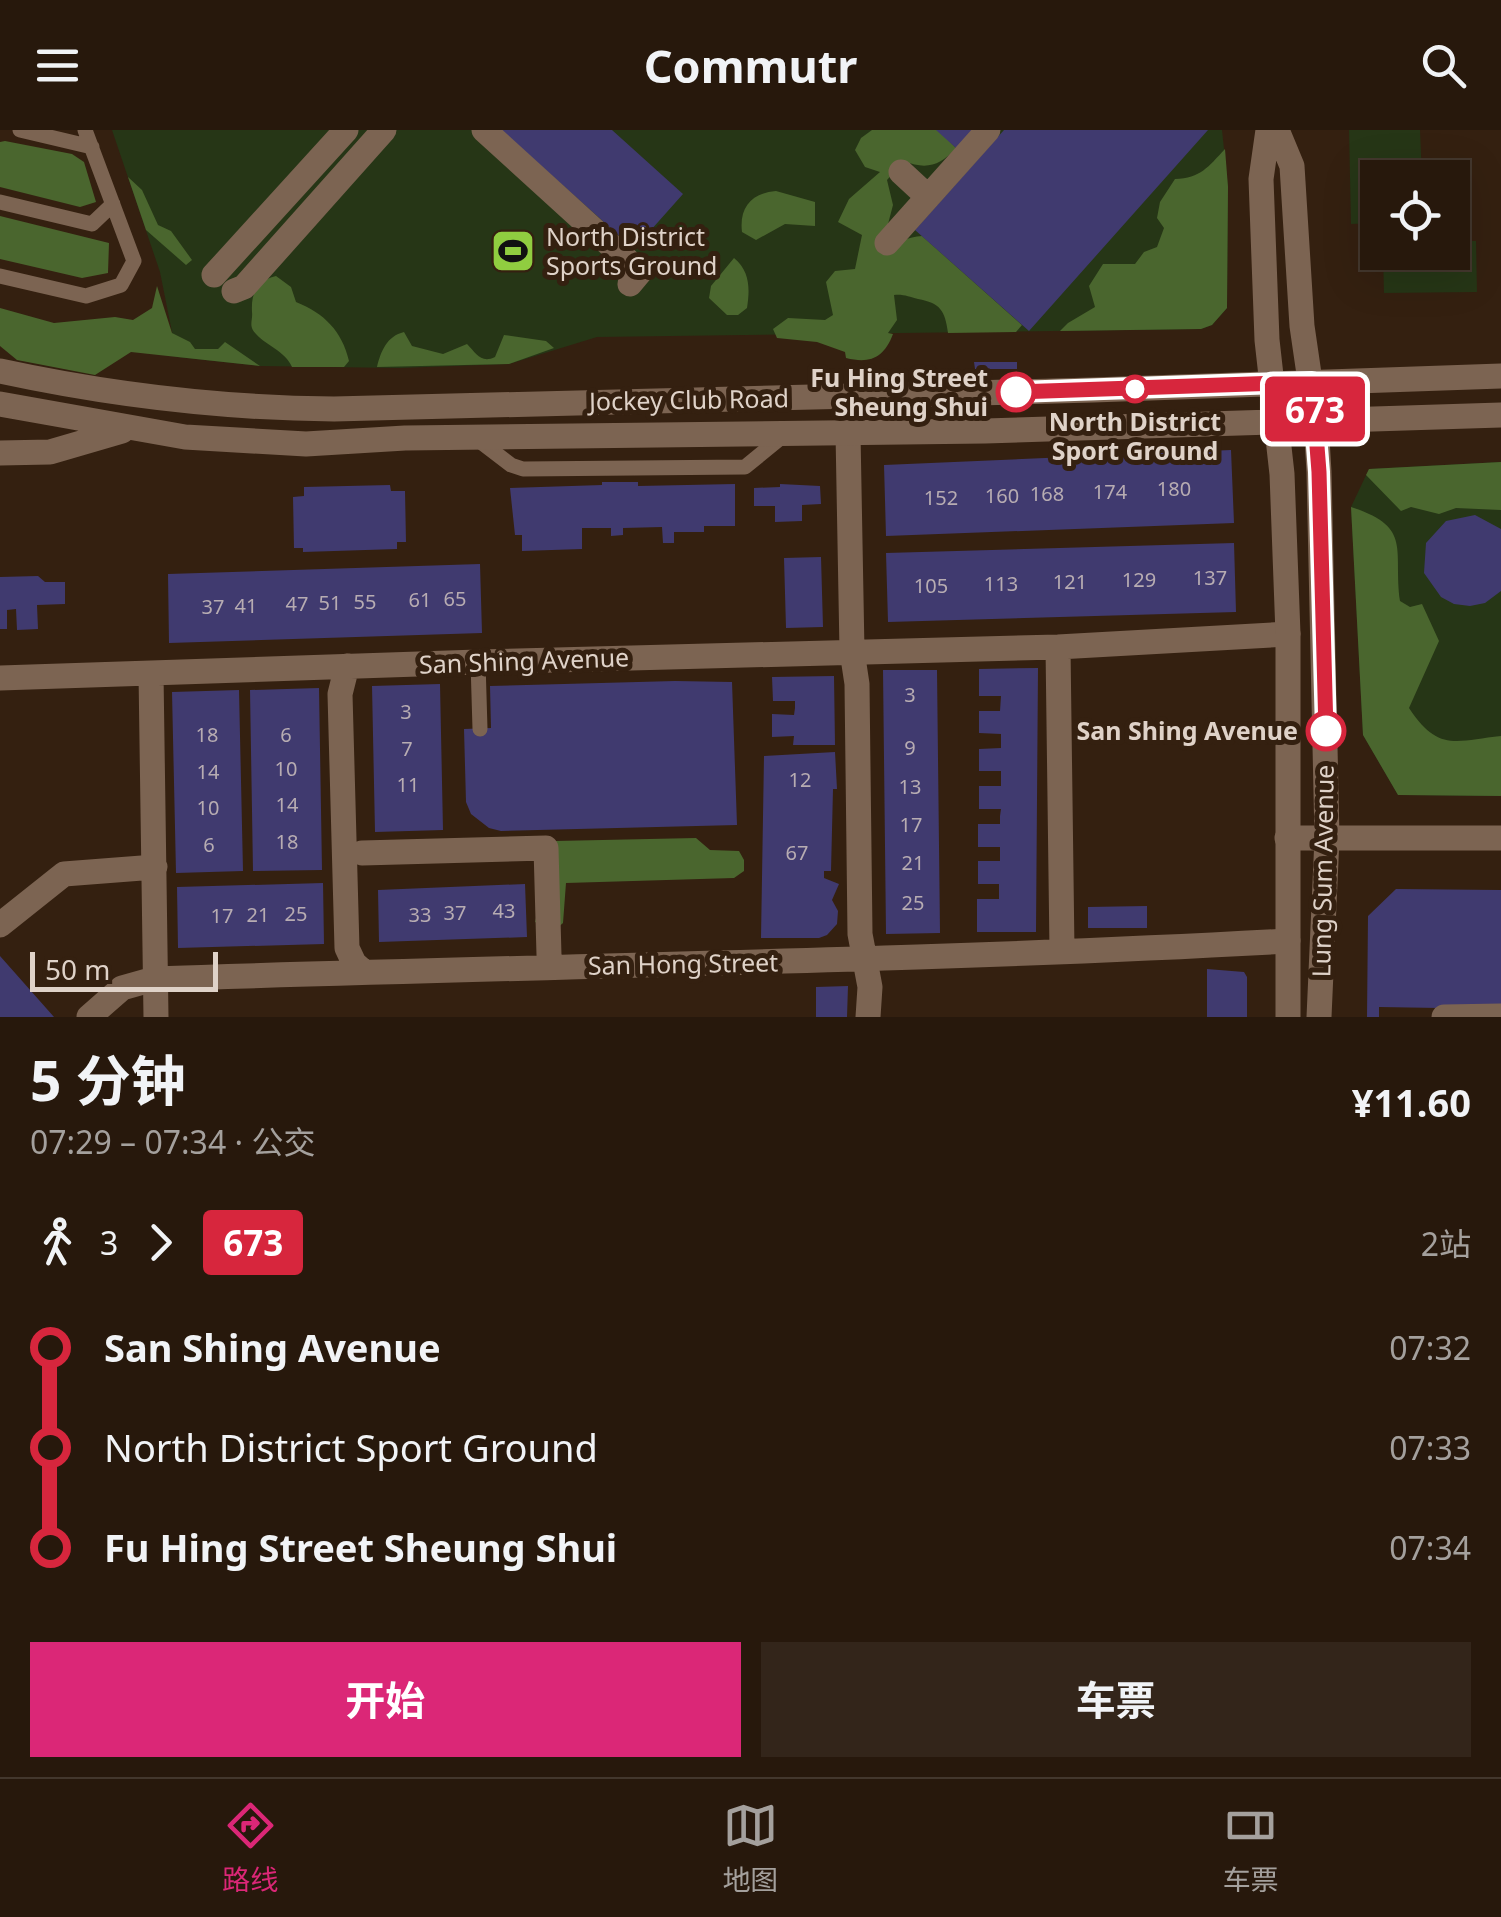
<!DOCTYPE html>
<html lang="zh">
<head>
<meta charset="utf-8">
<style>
  body { margin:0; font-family:"Noto Sans","Noto Sans SC",sans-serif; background:#33251a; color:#f1f3f6; height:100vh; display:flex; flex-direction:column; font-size:38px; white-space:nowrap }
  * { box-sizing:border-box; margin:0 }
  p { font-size:32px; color:#a4a09d }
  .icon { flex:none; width:55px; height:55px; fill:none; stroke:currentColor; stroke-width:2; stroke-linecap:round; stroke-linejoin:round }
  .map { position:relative; height:887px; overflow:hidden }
  .panel { display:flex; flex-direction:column; background:#27180c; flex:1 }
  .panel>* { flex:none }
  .badge { padding:0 20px; border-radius:8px; font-size:35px; line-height:65px }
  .tools { position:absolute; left:1360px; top:30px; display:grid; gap:20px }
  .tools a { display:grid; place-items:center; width:110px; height:110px; border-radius:0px; background:#27180c; box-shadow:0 10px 40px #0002,0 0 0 2px #43372d; font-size:50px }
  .scale { position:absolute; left:30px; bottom:25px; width:188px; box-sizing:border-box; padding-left:10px; border:5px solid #dfd2c8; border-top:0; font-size:28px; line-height:35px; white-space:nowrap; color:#dfd2c8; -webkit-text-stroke:8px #342010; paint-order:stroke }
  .map>.badge { position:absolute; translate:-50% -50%; box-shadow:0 0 0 5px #fff }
  .legs { display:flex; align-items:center; gap:15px; height:110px; padding:0 30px; font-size:32px }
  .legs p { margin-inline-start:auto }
  .head { display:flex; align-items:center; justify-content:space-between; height:170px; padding:0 30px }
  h1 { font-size:55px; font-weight:700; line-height:75px }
  .button { display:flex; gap:20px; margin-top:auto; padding:20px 30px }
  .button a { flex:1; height:115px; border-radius:0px; background:#db2777; color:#fff; font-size:40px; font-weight:700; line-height:115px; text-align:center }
  .button a+a { background:#33251a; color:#f1f3f6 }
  ul { padding:0 30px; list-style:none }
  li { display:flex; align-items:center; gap:35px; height:100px; font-size:38px }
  li i { display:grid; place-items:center; width:15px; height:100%; margin:0 12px; background:currentColor }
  li i::after { content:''; width:25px; height:25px; margin:-12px; border:8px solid; border-radius:50%; background:#27180c }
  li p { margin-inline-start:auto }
  li:first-child i { background:linear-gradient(#0000 50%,currentColor 0) }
  li:last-child i { background:linear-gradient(currentColor 50%,#0000 0) }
  header { display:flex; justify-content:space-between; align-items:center; height:130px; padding:0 30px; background:#27180c; font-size:45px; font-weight:700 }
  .dock { display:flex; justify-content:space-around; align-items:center; height:140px; border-top:2px solid #43372d; background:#27180c; font-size:28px; color:#a4a09d }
  .dock a { display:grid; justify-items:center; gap:5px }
  .dock .on { color:#db2777 }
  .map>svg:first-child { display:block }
  .green { fill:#263616 }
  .forest { fill:#4a662e }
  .building { fill:#403a6f }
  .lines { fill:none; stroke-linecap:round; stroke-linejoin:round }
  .lane { stroke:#7c6452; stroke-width:15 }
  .street { stroke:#7c6452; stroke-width:25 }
  .secondary { stroke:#7c6452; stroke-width:25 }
  .line-1-casing { stroke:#fff; stroke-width:22 }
  .line-1 { stroke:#d7263d; stroke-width:15 }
  .stop-1-dot { fill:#fff; stroke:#d7263d; stroke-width:5 }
  .labels { text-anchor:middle; stroke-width:10; stroke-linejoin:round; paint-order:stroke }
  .number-label { font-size:20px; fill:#b7acb2 }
  .poi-label { font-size:25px; fill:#dfd2c8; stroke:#342010; text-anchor:start }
  .stop-label { font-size:25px; font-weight:bold; fill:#dfd2c8; stroke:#342010; text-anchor:end }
  .street-label { font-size:25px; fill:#dfd2c8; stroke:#342010 }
</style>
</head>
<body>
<header><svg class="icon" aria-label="menu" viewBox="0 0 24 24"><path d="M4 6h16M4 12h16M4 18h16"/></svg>Commutr<svg class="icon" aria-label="search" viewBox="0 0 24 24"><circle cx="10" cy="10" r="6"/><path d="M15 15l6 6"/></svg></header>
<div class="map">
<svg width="1501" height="887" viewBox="0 0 1501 887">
  <rect width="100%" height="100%" fill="#342010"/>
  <path class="green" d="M112,0h1110l6,57 -1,121 -15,17 -11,4 -604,8 -88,27 -110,4 -139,-2 -83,-9 -17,-85z
    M1349,0h71l2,47 -44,1 -1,45 -26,1z
    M1453,111h23l1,51 -93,1 -1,-40 69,-1z
    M1501,332v334l-103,-1 -35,-60 -12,-228 18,-38z"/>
  <path class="forest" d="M872,0h66l18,18c-16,18 -30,22 -52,13l-17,19 6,25 -10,38c15,0 25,-6 39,-7l100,89 -6,7 -68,1c-3,-23 -8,-30 -30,-34 -9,-2 -14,-5 -24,-4l3,25 -9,13 5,1c-9,24 -23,30 -47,24l-1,-6 -28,-10 -40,-4 -4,-9 15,-11 37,2 8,-5 -7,-33 9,-11 20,-2 7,-34 -24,-13 11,-23 31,-27 -15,-5 -10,-17 6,-12z
    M5,11l67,13 12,8 12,40 -16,5 -80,-20v-45z
    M1225,19l3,38 -1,121 -15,17 -11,4 -141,2 8,-8 27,-16 -6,-21 14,-22h32l9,-12 13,-5 7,-19 -7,-10 3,-16 15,-23c26,-1 33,-12 50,-30z
    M128,47l14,13 16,35 13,6 21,29 -6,5 -40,-35z
    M776,61l39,11v24l-30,-2 -29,16 -14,-8c-3,-25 10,-39 34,-41z
    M0,86l109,27 -1,30 -26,5 -82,-19z
    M734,128c16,13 16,31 13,50l-9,7h-11l-18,-17 2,-12z
    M276,146l15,11 5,15c28,11 46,29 53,59l-5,6h-52c-7,-16 -25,-21 -36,-33 -8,-8 -3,-13 -4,-22 -1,-18 4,-31 24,-36z
    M157,156l15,47 18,9 5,7h23l7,-7 35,24 -129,-14 -36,23 -78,-15 -17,-14v-38l54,15 61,-6 18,3 19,-12z
    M404,202l8,14 31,8 24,-10c9,9 14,20 28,13l9,-22 42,6 8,7 -45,16 -132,3c4,-16 10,-31 27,-35z
    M1501,332v48l-45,-2 -17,6 -28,-7 -10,4 -35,-36 3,-6z
    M1351,377c62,20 42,42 49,94l10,6 12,-3 17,37 -30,67c29,44 46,33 92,28v60l-103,-1 -35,-60z
    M696,708l14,12 29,1 5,9v11l-10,7 -168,5 -3,40 -8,7 -20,-8 20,-81z"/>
  <path class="building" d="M501,0h111l71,64 -49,55z
    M936,0h37l-17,18z
    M1004,0h204l-179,201 -114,-101z
    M974,232h43v7h-42z
    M1231,320l3,73 -348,13 -2,-71z
    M602,352h36v4l97,-2v42h-31v6h-30v11h-11l-1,-16 -39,1v7l-12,1v-8h-29v21l-60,2v-16h-7l-5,-47 92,-3z
    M780,354l40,2 1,18 -19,1v16l-27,1v-16h-21v-18l26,-1z
    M390,355l1,6h14l1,51h-9v7l-94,3v-4h-9l-1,-51 11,-1v-9z
    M1475,385l26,14v62l-16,12 -15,3 -16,-2 -13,-7 -17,-24 2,-30 20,-22z
    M1234,413l2,69 -348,10 -2,-69z
    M821,427l2,70 -37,1 -2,-70z
    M480,434l2,69 -313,10 -1,-69z
    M38,446l7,6h20v22l-28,1 1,24 -21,1 -1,-21 -9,1v19h-7v-52z
    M1038,538l-2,264h-59v-33h22v-15h-21v-23h22v-14h-22v-23h22v-8l1,-7h-22v-23h22v-15h-22v-22l22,-1v-14l-22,-1v-22h21l1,-15h-22v-27z
    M883,540h54l3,263 -54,1z
    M834,546l1,69h-42l1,-9 -22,1v-23l22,1 1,-7v-7h-22l-1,-24z
    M675,551l57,1 5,143 -236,6 -12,-3 -18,-14 -5,-12 -2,-73 27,-1 -1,-42z
    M440,554l3,146 -68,2 -3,-146z
    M319,558l3,182 -69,1 -3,-181z
    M239,560l4,181 -67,2 -4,-181z
    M835,622l2,37h-4l-2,82h-7v7l15,6 -7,16 6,11 -1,13 -10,11 -8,3h-58l3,-182z
    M323,753l1,61 -146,4 -1,-61z
    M525,754l2,53 -148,5 -1,-52z
    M1396,759l105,1v119l-122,-2v10h-12l1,-101z
    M1147,776v22h-59v-21z
    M0,826l54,61h-54z
    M1207,839l37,3 3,5v40h-40z
    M848,856l-1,31h-31v-30z"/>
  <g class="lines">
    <path class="lane" d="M20,0l72,17
      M0,72l92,22 21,-20
      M0,146l86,20 35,-11 13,-24 -49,-131
      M477,309l34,26 12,4 222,-2 38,-31
      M478,532l2,67"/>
    <path class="street" d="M484,0l156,142 -10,12
      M901,42l27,25
      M887,113l101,-113
      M214,145l132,-145
      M234,161l10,-4 140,-157
      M848,303l4,218 5,33 3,250 10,53 -2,30
      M1058,517l4,304
      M347,536l-7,28 7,254 7,15 9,8
      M151,543l5,344
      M0,548l478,-16 580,-15 230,-13
      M1287,708h214
      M362,723l184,-5 3,107
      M0,795l64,-51 91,-7
      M89,887l33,-29 32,-9c378,-13 756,-17 1134,-38
      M1444,887l57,-1"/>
    <path class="secondary" d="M1268,0l-7,49 6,161 15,134 6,160v383
      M1277,0l15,36 10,160 14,96 3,50 8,366 -8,179
      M0,241c111,24 220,37 334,38l759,-19 408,-14
      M0,274l185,33 121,7 99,-6 580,-7 516,-16
      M0,323l50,-1 72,-21"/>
  </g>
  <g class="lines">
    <defs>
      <path id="line-1" d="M1016,262l296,-10 7,90 7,259"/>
    </defs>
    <use href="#line-1" class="line-1-casing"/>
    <use href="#line-1" class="line-1"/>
  </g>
  <defs>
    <symbol id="stadium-square" viewBox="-11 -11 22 22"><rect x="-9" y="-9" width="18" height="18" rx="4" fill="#90cd40" stroke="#342010"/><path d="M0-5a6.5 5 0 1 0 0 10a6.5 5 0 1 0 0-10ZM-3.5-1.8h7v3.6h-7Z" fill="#111"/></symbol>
  </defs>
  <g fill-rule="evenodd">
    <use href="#stadium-square" x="488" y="96" width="50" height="50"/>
  </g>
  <g class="stop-1-dot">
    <circle cx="1135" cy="259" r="12"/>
    <circle cx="1016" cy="262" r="18"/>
    <circle cx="1326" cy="601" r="18"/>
  </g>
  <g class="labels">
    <g class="number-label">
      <text x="1174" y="366">180</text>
      <text x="1110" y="369">174</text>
      <text x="1047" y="371">168</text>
      <text x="1002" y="373">160</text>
      <text x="941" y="375">152</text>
      <text x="1210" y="455">137</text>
      <text x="1139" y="457">129</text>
      <text x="1070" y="459">121</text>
      <text x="1001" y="461">113</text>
      <text x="931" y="463">105</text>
      <text x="455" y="476">65</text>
      <text x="420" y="477">61</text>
      <text x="365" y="479">55</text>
      <text x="330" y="480">51</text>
      <text x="297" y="481">47</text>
      <text x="246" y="483">41</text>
      <text x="213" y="484">37</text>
      <text x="910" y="572">3</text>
      <text x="406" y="589">3</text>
      <text x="207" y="612">18</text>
      <text x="286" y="612">6</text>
      <text x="910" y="625">9</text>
      <text x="407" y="626">7</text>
      <text x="286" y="646">10</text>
      <text x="208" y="649">14</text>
      <text x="800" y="657">12</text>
      <text x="408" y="662">11</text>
      <text x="910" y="664">13</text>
      <text x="287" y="682">14</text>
      <text x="208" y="685">10</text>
      <text x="911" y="702">17</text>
      <text x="287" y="719">18</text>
      <text x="209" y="722">6</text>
      <text x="797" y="730">67</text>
      <text x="913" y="740">21</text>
      <text x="913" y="780">25</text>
      <text x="504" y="788">43</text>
      <text x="455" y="790">37</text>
      <text x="296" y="791">25</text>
      <text x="258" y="792">21</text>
      <text x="420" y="792">33</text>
      <text x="222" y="793">17</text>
    </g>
    <g class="poi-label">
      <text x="546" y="116">North District<tspan x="546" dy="29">Sports Ground</tspan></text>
    </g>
    <g class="stop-label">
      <text x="988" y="257">Fu Hing Street<tspan x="988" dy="29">Sheung Shui</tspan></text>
      <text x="1135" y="301" text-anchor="middle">North District<tspan x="1135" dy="29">Sport Ground</tspan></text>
      <text x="1298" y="610">San Shing Avenue</text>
    </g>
    <g class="street-label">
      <text transform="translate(689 270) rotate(-1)" y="9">Jockey Club Road</text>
      <text transform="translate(524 531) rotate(-2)" y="9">San Shing Avenue</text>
      <text transform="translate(1323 741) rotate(-89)" y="9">Lung Sum Avenue</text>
      <text transform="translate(683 834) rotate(-1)" y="9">San Hong Street</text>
    </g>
  </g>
</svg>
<div class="tools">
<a><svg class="icon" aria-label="locate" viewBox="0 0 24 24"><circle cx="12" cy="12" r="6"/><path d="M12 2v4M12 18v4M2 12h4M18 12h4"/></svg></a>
</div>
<div class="scale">50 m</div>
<b class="badge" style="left:1315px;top:279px;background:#d7263d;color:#fff">673</b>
</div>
<section class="panel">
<div class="head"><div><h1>5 分钟</h1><p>07:29 – 07:34 · 公交</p></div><b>¥11.60</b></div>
<div class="legs"><svg class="icon" aria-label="walk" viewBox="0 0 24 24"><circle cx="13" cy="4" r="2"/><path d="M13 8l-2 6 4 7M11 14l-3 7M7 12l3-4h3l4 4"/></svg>3<svg class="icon" aria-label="forward" viewBox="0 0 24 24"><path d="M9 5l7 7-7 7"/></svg><b class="badge" style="background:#d7263d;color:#fff">673</b><p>2站</p></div>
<ul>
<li><i style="color:#d7263d"></i><b>San Shing Avenue</b><p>07:32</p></li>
<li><i style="color:#d7263d"></i><span>North District Sport Ground</span><p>07:33</p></li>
<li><i style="color:#d7263d"></i><b>Fu Hing Street Sheung Shui</b><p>07:34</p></li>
</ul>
<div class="button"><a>开始</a><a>车票</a></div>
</section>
<nav class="dock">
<a class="on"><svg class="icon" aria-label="directions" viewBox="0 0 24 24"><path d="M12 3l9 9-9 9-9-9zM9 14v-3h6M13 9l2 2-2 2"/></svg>路线</a>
<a><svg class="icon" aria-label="map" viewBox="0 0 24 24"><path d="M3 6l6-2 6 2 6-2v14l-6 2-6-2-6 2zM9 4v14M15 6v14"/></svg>地图</a>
<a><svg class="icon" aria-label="tickets" viewBox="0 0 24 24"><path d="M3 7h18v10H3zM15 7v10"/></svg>车票</a>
</nav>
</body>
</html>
